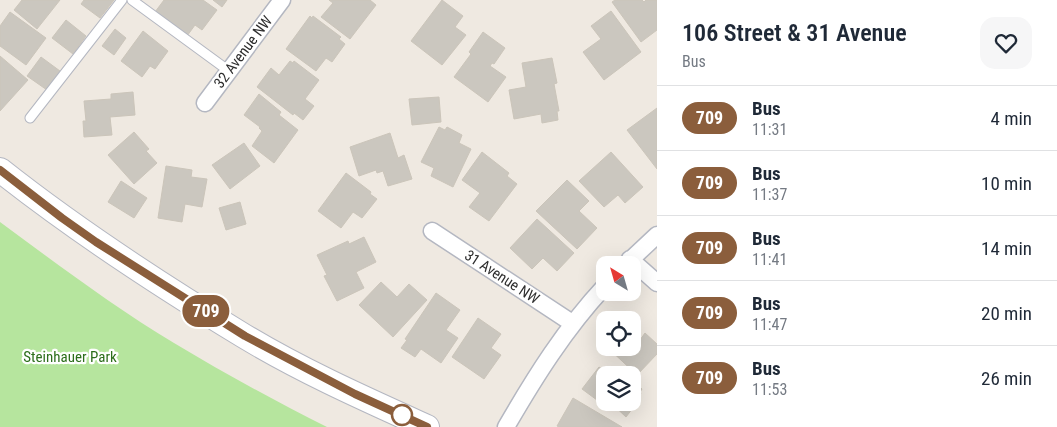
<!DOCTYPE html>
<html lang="en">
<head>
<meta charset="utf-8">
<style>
  body { margin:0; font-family:"Roboto Condensed",sans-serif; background:#f6f6f7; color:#1f2937; height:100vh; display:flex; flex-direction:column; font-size:19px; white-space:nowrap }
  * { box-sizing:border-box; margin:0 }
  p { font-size:16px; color:#747a83 }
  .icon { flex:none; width:28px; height:28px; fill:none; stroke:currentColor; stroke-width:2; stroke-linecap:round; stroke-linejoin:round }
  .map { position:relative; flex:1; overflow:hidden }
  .side { display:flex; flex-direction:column; background:#fff; width:400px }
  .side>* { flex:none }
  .badge { padding:0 10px; border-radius:16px; font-size:18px; line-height:32px }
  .needle { width:32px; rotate:323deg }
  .fabs { position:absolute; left:596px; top:256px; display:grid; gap:10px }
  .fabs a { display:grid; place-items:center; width:45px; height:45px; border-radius:10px; background:#fff; box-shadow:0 5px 20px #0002; font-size:25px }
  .map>.badge { position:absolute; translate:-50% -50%; box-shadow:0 0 0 2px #fff }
  .round { display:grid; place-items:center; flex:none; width:52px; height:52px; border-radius:15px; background:#f6f6f7 }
  .headline { display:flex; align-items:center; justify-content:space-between; height:85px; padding:0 25px }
  h1 { font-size:24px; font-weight:600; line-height:38px }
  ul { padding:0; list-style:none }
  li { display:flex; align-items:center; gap:15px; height:65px; padding:0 25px; border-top:1px solid #e0e1e3 }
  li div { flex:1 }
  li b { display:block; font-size:19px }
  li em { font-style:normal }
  li .badge { min-width:55px; font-weight:700; text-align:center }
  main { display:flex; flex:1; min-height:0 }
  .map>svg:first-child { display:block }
  .green { fill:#b6e59e }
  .building { fill:#cbc7bf; stroke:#cbc5ba }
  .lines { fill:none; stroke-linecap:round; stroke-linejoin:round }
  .lane-casing { stroke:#b4b7c1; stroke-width:11 }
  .street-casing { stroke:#b4b7c1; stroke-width:19 }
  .secondary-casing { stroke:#b4b7c1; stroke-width:26 }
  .lane { stroke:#fff; stroke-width:9 }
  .street { stroke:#fff; stroke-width:16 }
  .secondary { stroke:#fff; stroke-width:24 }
  .line-casing { stroke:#fff; stroke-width:11 }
  .line { stroke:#8b5e3c; stroke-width:8 }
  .stop-dot { fill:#fff; stroke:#8b5e3c; stroke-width:2.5 }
  .labels { text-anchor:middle; stroke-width:4.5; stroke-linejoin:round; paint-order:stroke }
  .street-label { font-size:15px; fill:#2e2e2e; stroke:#fff }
  .park-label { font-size:15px; fill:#2c6e1b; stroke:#fff }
</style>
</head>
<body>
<main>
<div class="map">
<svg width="657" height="427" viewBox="0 0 657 427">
  <rect width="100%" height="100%" fill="#efe9e1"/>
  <path class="green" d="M0,222c57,42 114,85 174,121 50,30 101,58 153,84h-327z"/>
  <path class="building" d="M22,0h38l-23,29 -23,-19z
    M84,0h30l-14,18 -19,-14z
    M164,0h39l14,10 -15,20 -7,-5 -8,11 -32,-24z
    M213,0h14l-5,7z
    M329,0h41l6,5 -26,34 -29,-22 12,-14z
    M442,0l21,16 -8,11 11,8 -24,30 -31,-24z
    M615,0h27l2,2 2,-2h11v30l-16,12 -29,-40z
    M611,11l30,41 -37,28 -21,-28 18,-13 -10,-13z
    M10,12l36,26 -20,27 -26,-19v-20z
    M310,16l2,2 1,-2 28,21 -2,2 6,5 -13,18 -6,-4 -10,13 -30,-22z
    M66,20l20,16 -13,18 -21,-16z
    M115,29l11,9 -12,17 -12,-9z
    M143,31l25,20 -13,18 -5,-3 -8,11 -21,-16z
    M483,32l22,16 -11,16 -2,-1 -2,3 16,11 -18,25 -34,-25 17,-23 -2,-2z
    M0,56l28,24 -28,31z
    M41,57l19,14 -13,19 -20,-14z
    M552,58l5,25 -3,1 5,27h-2l1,9 -16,3 -1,-9 -27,5 -5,-29 17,-3 -4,-24z
    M290,61l3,2 1,-2 25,19 -14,19 9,7 -11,14 -9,-7 -1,2 -36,-28 14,-19 8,7z
    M133,92l2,23 -25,2 2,18 -28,2 -1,-16h3l-2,-20 27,-2v-5z
    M259,94l22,18 -2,3 19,15 -24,33 -22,-17 10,-15 -3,-3 1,-1 -16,-12z
    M439,97l2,25 -29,3 -3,-26z
    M657,108v61l-30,-39z
    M439,127l6,3 2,-3 15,8 -3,8 12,6 -18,38 -22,-11 3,-8 -13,-6z
    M134,132l15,17 -3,2 11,12 -23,21 -26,-29z
    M390,133l8,25 6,-3 8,24 -24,7 -5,-15 -6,2 -1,-3 -17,6 -9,-29z
    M244,143l16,23 -30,23 -18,-24z
    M482,152l27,21 -2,3 10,8 -28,37 -20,-14 11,-14 -18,-13z
    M611,152l32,35 -18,16 -7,-8 -14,12 -25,-26z
    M166,166l26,4 -1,7 16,2 -5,28 -17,-3 -3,18 -24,-4z
    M346,173l25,19 -1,2 7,5 -15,19 -9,-6 -12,16 -23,-17z
    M567,180l22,21 -10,10 18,17 -20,21 -41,-38z
    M121,181l26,17 -13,20 -26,-16z
    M240,202l6,22 -20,6 -7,-22z
    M537,219l37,34 -17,18 -14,-13 -11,11 -22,-21z
    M364,237l12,25 -20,10 8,16 -27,13 -13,-25 3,-1 -10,-20 31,-14 1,3z
    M381,282l16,15 12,-13 18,16 -34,37 -34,-32z
    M436,293l24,17 -14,20 12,8 -17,25 -20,-14 -6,8 -14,-9 6,-8 -2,-1z
    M478,318l23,16 -10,14 10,7 -17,24 -32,-22z
    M632,333l8,7 5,-7 12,11v10l-20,21 -29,-27h24z
    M599,367l11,8h-5v24l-1,-1 -3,5 -19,-14z
    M618,367l11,8h-16z
    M632,378l7,4 -2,3 5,4 -2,3 1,1 -7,10 2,1 -10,13 -16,-15h22z
    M573,398l49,29h-63l-2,-1z"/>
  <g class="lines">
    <defs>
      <path id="lane" d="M132,0l97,71
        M30,118l92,-118"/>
      <path id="street" d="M205,103l77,-103
        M432,231l140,92
        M630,259l27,24
        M625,265l32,-30
        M506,427c29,-50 59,-98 99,-141"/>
      <path id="secondary" d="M0,170c77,61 160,115 244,166 58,35 121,63 183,91"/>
    </defs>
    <use href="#lane" class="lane-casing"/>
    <use href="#street" class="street-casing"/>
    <use href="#secondary" class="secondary-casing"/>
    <use href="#lane" class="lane"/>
    <use href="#street" class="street"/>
    <use href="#secondary" class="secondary"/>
  </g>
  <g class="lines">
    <defs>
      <path id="line" d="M0,170l62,48 34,24 149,94 110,58 72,33"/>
    </defs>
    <use href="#line" class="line-casing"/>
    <use href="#line" class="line"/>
  </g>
  <circle class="stop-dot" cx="402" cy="415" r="10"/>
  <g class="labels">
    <g class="street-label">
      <text transform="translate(243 52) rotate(-53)" y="5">32 Avenue NW</text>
      <text transform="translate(502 277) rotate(33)" y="5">31 Avenue NW</text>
    </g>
    <g class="park-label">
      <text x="70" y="362">Steinhauer Park</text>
    </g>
  </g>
</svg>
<div class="fabs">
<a><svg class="needle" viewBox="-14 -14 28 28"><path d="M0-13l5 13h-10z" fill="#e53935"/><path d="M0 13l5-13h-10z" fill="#747a83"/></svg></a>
<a><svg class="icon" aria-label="locate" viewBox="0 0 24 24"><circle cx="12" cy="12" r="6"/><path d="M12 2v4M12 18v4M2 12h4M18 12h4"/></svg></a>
<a><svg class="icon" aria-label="layers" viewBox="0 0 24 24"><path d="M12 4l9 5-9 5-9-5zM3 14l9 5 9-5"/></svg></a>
</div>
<b class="badge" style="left:206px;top:311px;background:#8b5e3c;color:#fff">709</b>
</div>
<section class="side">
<div class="headline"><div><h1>106 Street &amp; 31 Avenue</h1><p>Bus</p></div><a class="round"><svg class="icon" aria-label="heart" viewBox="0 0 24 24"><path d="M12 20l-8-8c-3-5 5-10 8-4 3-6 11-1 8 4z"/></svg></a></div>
<ul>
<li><span class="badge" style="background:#8b5e3c;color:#fff">709</span><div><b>Bus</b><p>11:31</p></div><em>4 min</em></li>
<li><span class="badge" style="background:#8b5e3c;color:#fff">709</span><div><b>Bus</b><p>11:37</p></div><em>10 min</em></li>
<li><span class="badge" style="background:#8b5e3c;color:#fff">709</span><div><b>Bus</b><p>11:41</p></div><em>14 min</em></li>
<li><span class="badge" style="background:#8b5e3c;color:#fff">709</span><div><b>Bus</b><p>11:47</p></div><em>20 min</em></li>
<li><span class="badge" style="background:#8b5e3c;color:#fff">709</span><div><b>Bus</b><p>11:53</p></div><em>26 min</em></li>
</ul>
</section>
</main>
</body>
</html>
